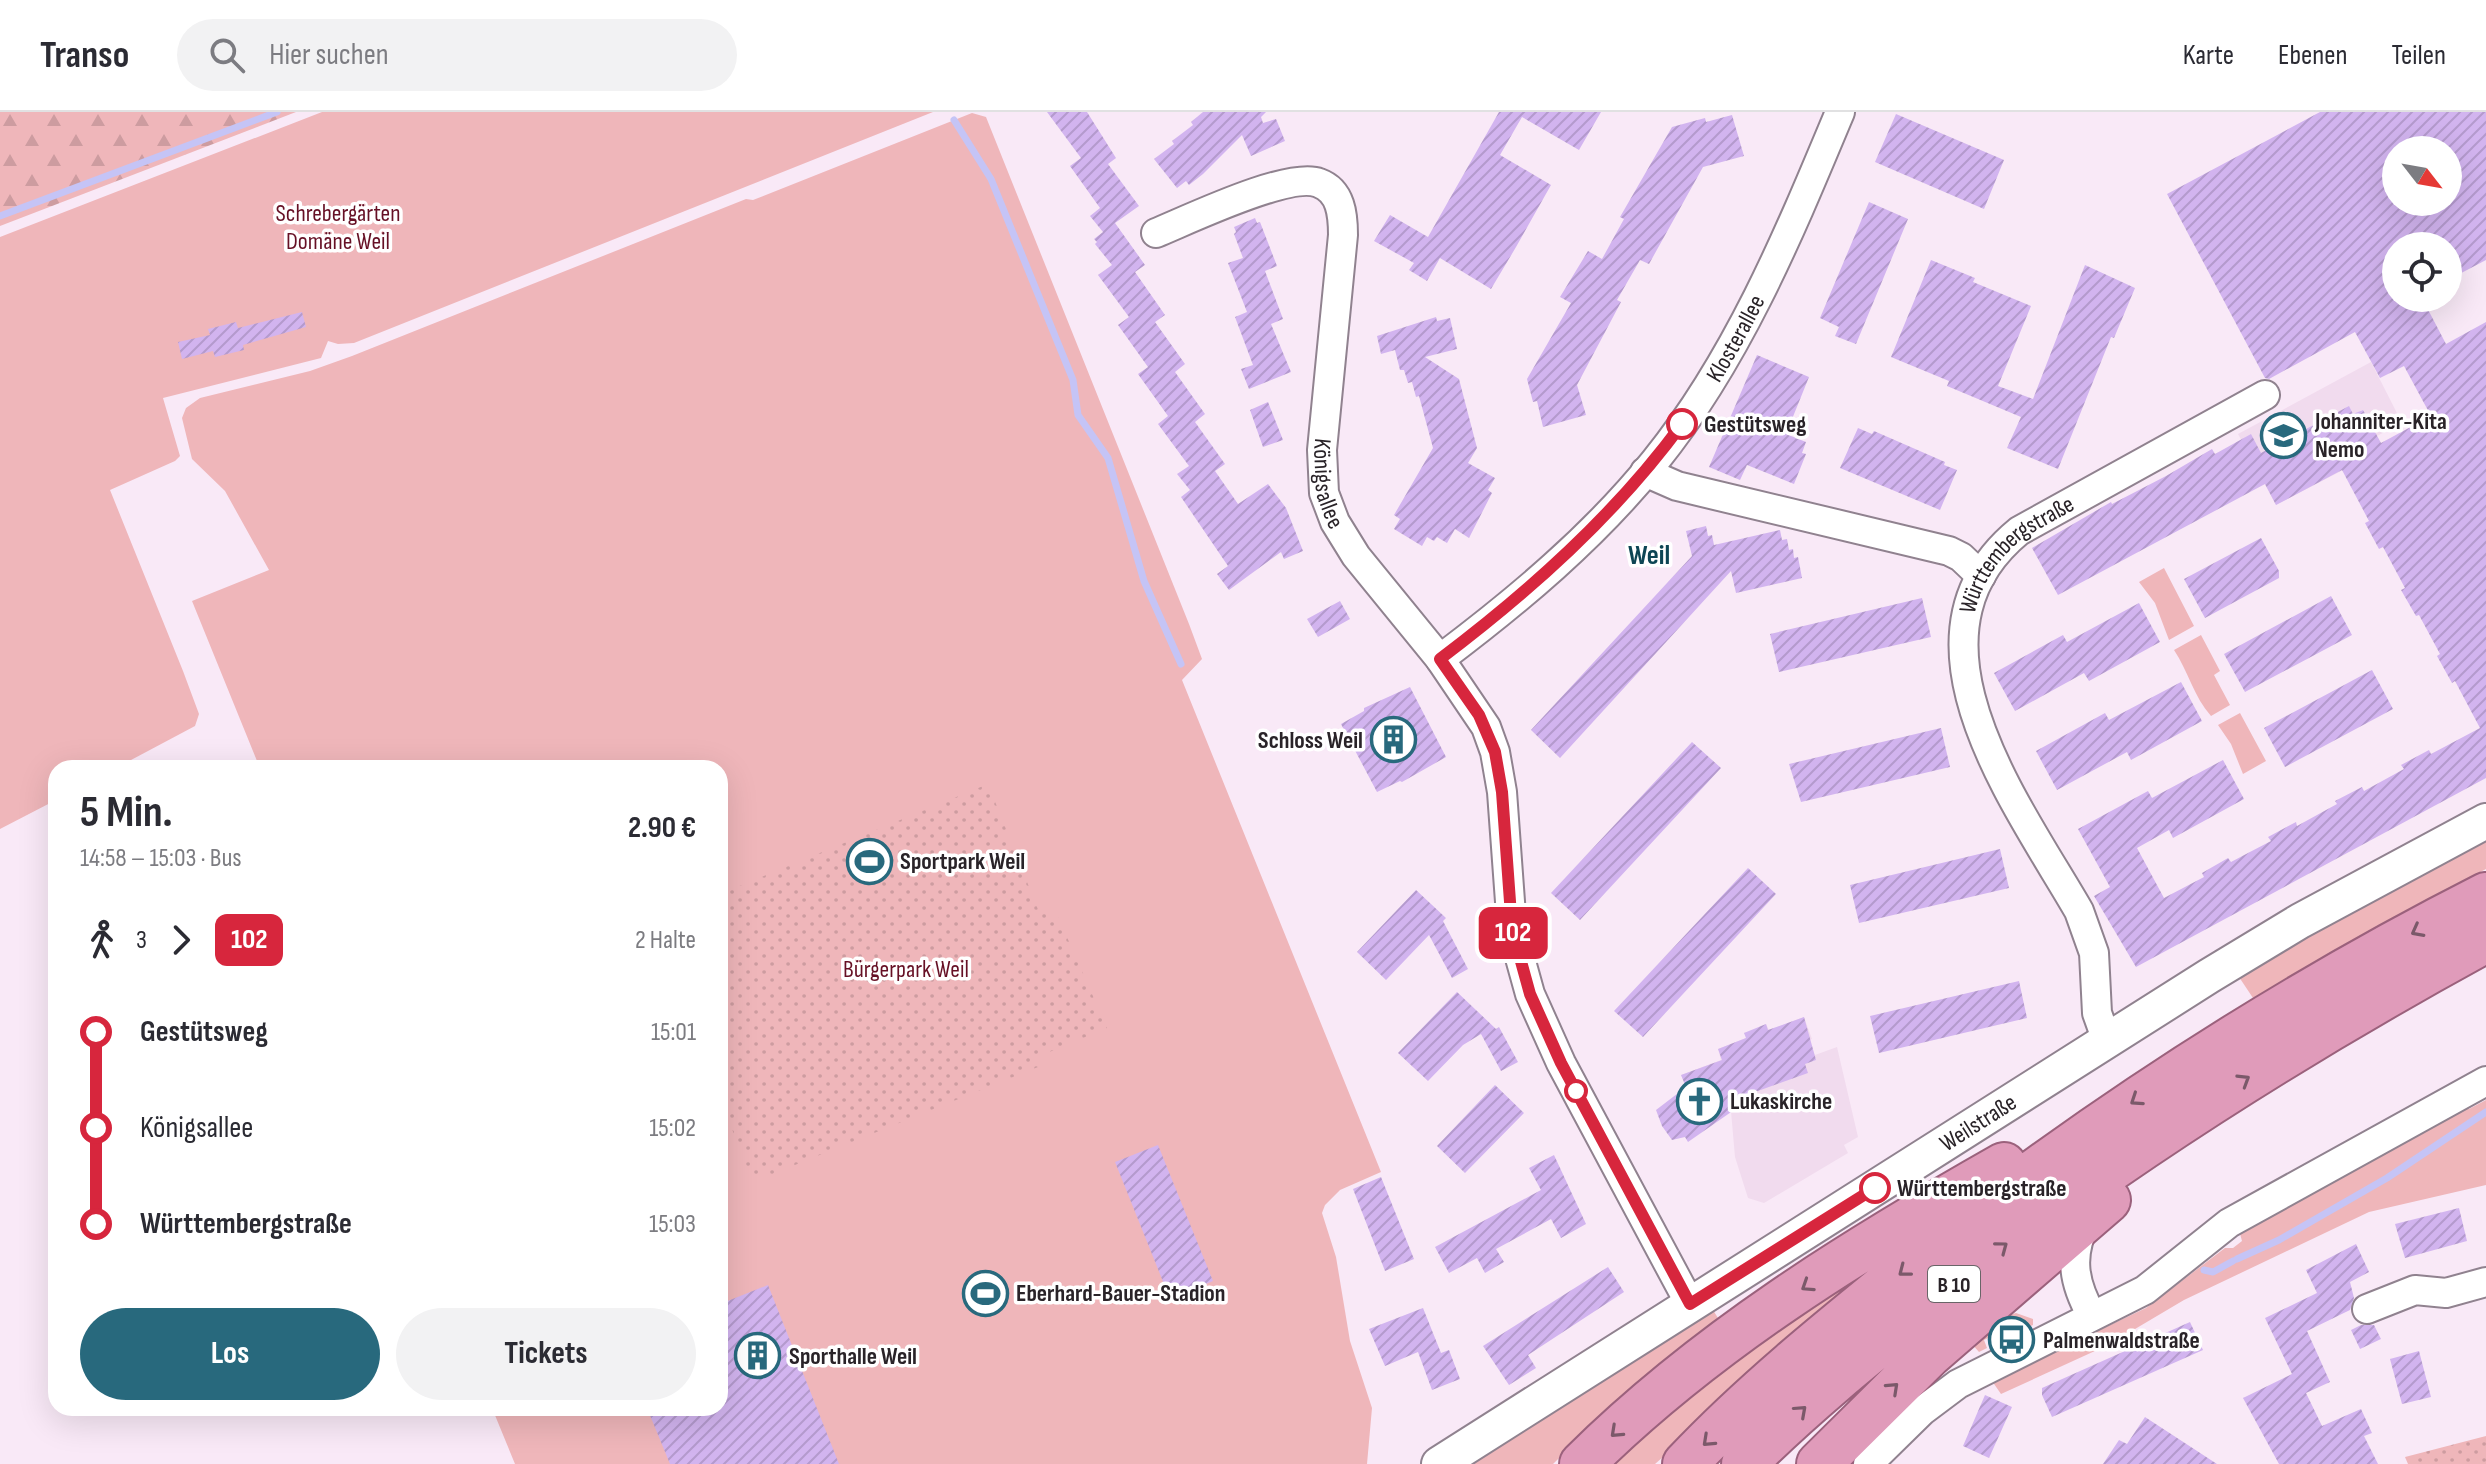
<!DOCTYPE html>
<html lang="de">
<head>
<meta charset="utf-8">
<style>
  body { margin:0; font-family:"Sofia Sans Condensed",sans-serif; background:#f2f2f3; color:#2b2b33; height:100vh; display:flex; flex-direction:column; font-size:30px; white-space:nowrap }
  * { box-sizing:border-box; margin:0 }
  p { font-size:26px; color:#7c7c81 }
  .icon { flex:none; width:44px; height:44px; fill:none; stroke:currentColor; stroke-width:2; stroke-linecap:round; stroke-linejoin:round }
  .map { position:relative; flex:1; overflow:hidden }
  .panel { position:absolute; left:48px; top:648px; width:680px; height:656px; display:flex; flex-direction:column; background:#fff; border-radius:24px; box-shadow:0 8px 32px #0002 }
  .panel>* { flex:none }
  .badge { padding:0 16px; border-radius:12px; font-size:28px; line-height:52px }
  .needle { width:52px; rotate:121deg }
  .buttons { position:absolute; left:2382px; top:24px; display:grid; gap:16px }
  .buttons a { display:grid; place-items:center; width:80px; height:80px; border-radius:50%; background:#fff; box-shadow:0 8px 32px #0002; font-size:40px }
  .map>.badge { position:absolute; translate:-50% -50%; box-shadow:0 0 0 4px #fff }
  .legs { display:flex; align-items:center; gap:12px; height:88px; padding:0 32px; font-size:26px }
  .legs p { margin-inline-start:auto }
  .head { display:flex; align-items:center; justify-content:space-between; height:136px; padding:0 32px }
  h1 { font-size:44px; font-weight:700; line-height:60px }
  .primary-button { display:flex; gap:16px; margin-top:auto; padding:16px 32px }
  .primary-button a { flex:1; height:92px; border-radius:48px; background:#28697d; color:#fff; font-size:32px; font-weight:700; line-height:92px; text-align:center }
  .primary-button a+a { background:#f2f2f3; color:#2b2b33 }
  ul { padding:0 32px; list-style:none }
  li { display:flex; align-items:center; gap:28px; height:96px; font-size:30px }
  li i { display:grid; place-items:center; width:12px; height:100%; margin:0 10px; background:currentColor }
  li i::after { content:''; width:20px; height:20px; margin:-10px; border:6px solid; border-radius:50%; background:#fff }
  li p { margin-inline-start:auto }
  li:first-child i { background:linear-gradient(#0000 50%,currentColor 0) }
  li:last-child i { background:linear-gradient(currentColor 50%,#0000 0) }
  header { display:flex; align-items:center; gap:48px; box-sizing:border-box; height:112px; padding:0 40px; background:#fff; border-bottom:2px solid #e1e1e2 }
  header strong { font-size:38px }
  nav { display:flex; gap:44px; margin-inline-start:auto; font-size:28px }
  .search { width:560px; height:72px; background:#f2f2f3; display:flex; align-items:center; gap:20px; box-sizing:border-box; padding:0 28px; border-radius:44px; color:#7c7c81; font-size:30px }
  .map>svg:first-child { display:block }
  .built { fill:#f1dbee }
  .green { fill:#efb6ba }
  .forest { fill:url(#forest-firs) }
  .park { fill:url(#park-dots) }
  .lines { fill:none; stroke-linecap:round; stroke-linejoin:round }
  .stream { stroke:#c5c4f6; stroke-width:7 }
  .building { fill:url(#building-hatch); fill-rule:evenodd }
  .minor-casing { stroke:#90828f; stroke-width:32 }
  .tertiary-casing { stroke:#90828f; stroke-width:38 }
  .trunk-casing { stroke:#9b617c; stroke-width:48 }
  .minor { stroke:#fff; stroke-width:28 }
  .tertiary { stroke:#fff; stroke-width:34 }
  .trunk { stroke:#e09bba; stroke-width:44 }
  .oneway { stroke:#7b596a }
  .line-1-casing { stroke:#fff; stroke-width:18 }
  .line-1 { stroke:#d7263d; stroke-width:12 }
  .stop-1-dot { fill:#fff; stroke:#d7263d; stroke-width:4 }
  .labels { text-anchor:middle; stroke-width:7; stroke-linejoin:round; paint-order:stroke }
  .shield { fill:#fff; stroke:#696568; stroke-width:2 }
  .shield-label { font-size:22px; font-weight:bold; fill:#292328 }
  .park-label { font-size:24px; fill:#661025; stroke:#fff }
  .street-label { font-size:24px; fill:#292328; stroke:#fff }
  .poi-label { font-size:24px; font-weight:bold; fill:#292328; stroke:#fff; text-anchor:start }
  .stop-label { font-size:24px; font-weight:bold; fill:#292328; stroke:#fff; text-anchor:start }
  .quarter-label { font-size:28px; font-weight:bold; fill:#0d4554; stroke:#fff }
</style>
</head>
<body>
<header>
<strong>Transo</strong>
<div class="search"><svg class="icon" aria-label="search" viewBox="0 0 24 24"><circle cx="10" cy="10" r="6"/><path d="M15 15l6 6"/></svg>Hier suchen</div>
<nav><a>Karte</a><a>Ebenen</a><a>Teilen</a></nav>
</header>
<div class="map">
<svg width="2486" height="1352" viewBox="0 0 2486 1352">
  <defs>
    <pattern id="forest-firs" width="22" height="20" patternUnits="userSpaceOnUse" patternTransform="scale(2)"><rect width="22" height="20" fill="#efb6ba"/><path d="M5 1l3.5 6h-7zM16 11l3.5 6h-7z" fill="#cd9ca0"/></pattern>
    <pattern id="park-dots" width="8" height="8" patternUnits="userSpaceOnUse" patternTransform="scale(2)"><rect width="8" height="8" fill="#efb6ba"/><path d="M2 2h.1M6 6h.1" fill="none" stroke="#cd9ca0" stroke-width="1.8" stroke-linecap="round"/></pattern>
    <pattern id="building-hatch" width="6" height="6" patternUnits="userSpaceOnUse" patternTransform="scale(2)"><rect width="6" height="6" fill="#d2b4ef"/><path d="M-1 1l2-2M0 6l6-6M5 7l2-2" fill="none" stroke="#b49acd"/></pattern>
  </defs>
  <rect width="100%" height="100%" fill="#f9e9f7"/>
  <path class="built" d="M2371,250l31,61 -25,13 -15,-26 -35,19 20,39 -71,37 -38,-71z
    M1804,905l8,22 -5,2 8,14 22,-8 21,90 -14,8 4,8 -84,50 -16,-5 -13,-41 -4,-46 2,-2 -6,-17 -40,-3 -6,-14 40,-15 -3,-11 28,-11 20,-14 3,6z"/>
  <path class="green" d="M322,0h611l-579,231 -16,1 -10,-3 -7,17 -158,40 17,58 -5,5 -65,29 73,181 16,43 -4,12 -79,42h-60v32l-56,29v-592z
    M972,1l14,4 203,507 13,35 -20,21 199,492 -41,18 -15,15 -3,8 14,44 14,84 22,67 -5,56h-852l-23,-56h228v-640h-463v-7l-65,-160 77,-31 -44,-79 -33,-32 -10,-41 4,-10 14,-10 110,-27 42,-15 394,-157 7,1z
    M2164,456l30,58 -25,14 -14,-37 -16,-21z
    M2201,523l19,36 -6,4 16,30 -19,11c-17,-19 -23,-45 -37,-66z
    M2240,601l26,48 -23,13 -12,-30 -13,-19z
    M2486,723v34l-97,51 -136,78 -16,-24z
    M2486,988v85l-117,27 -185,88 -76,45 -107,49 -9,-13 154,-73 79,-60h8l9,-7 -3,-11 227,-125 3,4z
    M1939,1103l-284,249h-54l29,-28z
    M1710,1193l11,18 -119,93 -49,48h-80l47,-30 88,-64z
    M2016,1201l17,6v6l-30,14 -3,-7 -16,8 3,8 -8,4 -8,-9 38,-28z"/>
  <path class="forest" d="M0,0h296l-296,114z"/>
  <path class="park" d="M988,672l51,128 16,-2 52,118 -72,30 3,9 -285,115 -33,-83v-205z
    M2486,1324v28h-78l-3,-7z"/>
  <g class="lines">
    <path class="stream" d="M954,8l37,59 82,201 5,35 30,43 36,123 37,83
      M0,104l277,-104
      M2237,1147l42,-19 108,-62 99,-66
      M2204,1158l9,2 20,-11"/>
  </g>
  <path class="building" d="M1047,0h40l29,46 -8,6 31,42 -24,17 30,42 -10,7 30,43 -10,7 30,42 -10,8 30,42 -10,8 30,42 -10,7 23,33 30,-20 18,24 17,43 -19,8 -3,-7 -52,38 -12,-16 11,-8 -47,-69 9,-7 -13,-16 12,-8 -31,-42 10,-8 -30,-42 10,-7 -30,-42 11,-8 -31,-42 14,-10 -17,-21 2,-2 -3,-3 9,-7 -13,-16 10,-8 -30,-42 11,-8z
    M1203,0h63l-5,5 2,6 13,-4 9,22 -34,15 -9,-21 -39,39 -14,11 -3,-4 -9,7 -23,-29 20,-15 -2,-3 21,-16 -2,-3z
    M1499,0h102l-22,38 -57,-33 -22,38 51,30 -35,62 -25,42 -51,-31 -13,23 -18,-11 5,-7 -40,-22 16,-26 38,22z
    M2320,0h166v148l-38,20v-34h-52v52h26l24,46 40,-22v456l-350,189 -42,-71 16,-9 -32,-58 70,-38 4,7 71,-38 21,39 -71,39 -4,-8 -32,18 27,50 40,-21 -2,-4 26,-15 3,4 17,-9 23,-12 -3,-4 28,-15 1,4 40,-22 -2,-3 27,-14 2,4 40,-22 -3,-4 28,-15 2,4 49,-26 -25,-47 -3,2 -15,-27 3,-2 -21,-39 -3,1 -15,-26 4,-2 -22,-41 -4,2 -14,-26 4,-2 -27,-51 -66,35 -11,-21 -207,111 -26,-47 79,-46 1,2 54,-28 46,-27 3,5 36,-20 10,19 88,-47 4,8 10,-4 18,33 50,-27 -27,-50 -24,12 -25,-46 -86,47 -4,-1 -98,-184zM2396,38h52v52h-52z
    M1896,2l108,46 -20,49 -109,-47z
    M1732,3l12,41 -41,11 -54,97 -9,-4 -23,40 4,2 -44,83 9,30 -43,12 -6,-26 -4,1 -6,-23 44,-76 -11,-6 28,-46 14,8 22,-40 -4,-2 52,-90 33,-9 1,4z
    M1869,90l39,17 -52,125 -21,-8 4,-9 -19,-9z
    M1255,106l2,5 3,-1 17,44 -12,5 18,48 -12,5 20,48 -42,17 -8,-20 12,-4 -18,-48 12,-5 -19,-49 15,-5 -9,-24 2,-2 -2,-5z
    M1931,148l44,18 -2,4 58,24 -33,80 35,13 52,-134 50,23 -21,50 -3,-1 -53,132 -51,-21 14,-31 -74,-31 2,-5 -58,-24z
    M302,200l4,15 -63,18 1,5 -29,7 -2,-6 -31,8 -4,-17 32,-7 -2,-6 28,-7 2,6z
    M1436,205l1,4 13,-3 7,31 -32,8 34,22 18,69 -9,15 27,15 -7,12 4,3 -23,45 -14,-9 -8,14 -10,-6 -3,4 -7,-4 -5,9 -28,-17 6,-10 -6,-4 39,-67 -14,-52 -3,1 -4,-15 -4,1 -4,-13h-4l-5,-20 -14,4 -4,-18z
    M1757,243l52,22 -23,57 20,8 -4,11 4,1 -12,30 -47,-19 -7,15 -31,-13z
    M1268,290l15,38 -20,7 -13,-37z
    M1858,316l14,6 2,-3 71,31 -1,3 13,5 -17,40 -100,-42z
    M1706,414l2,10 4,-1 2,10 66,-15 2,10 5,-1 2,11 4,-1 1,9 4,-1 4,21 -66,15 -5,-22 -171,187 -29,-28 161,-174 -6,-25z
    M2261,426l18,33v7l-74,40 -21,-39z
    M2331,484l21,39 -107,57 -21,-38z
    M1922,486l9,39 -152,35 -9,-38z
    M1340,489l10,18 -32,18 -11,-18z
    M2139,491l21,39 -71,39 -5,-8 -69,38 -21,-38 69,-38 4,7z
    M2372,558l21,39 -108,58 -21,-39z
    M2181,570l21,39 -71,39 -4,-8 -70,38 -21,-39 69,-38 4,7z
    M1410,575l36,70 -44,25 -2,-1 -23,11 -36,-68 23,-13v-3z
    M1941,616l9,39 -149,35 -12,-38z
    M1692,630l29,26 -141,152 -29,-27z
    M2000,737l9,39 -150,35 -9,-38z
    M1748,756l28,26 -133,143 -29,-26z
    M1416,778l30,28 -3,3 25,48 -16,9 -23,-43 -43,45 -29,-28z
    M2019,869l8,37 -148,35 -9,-37z
    M1457,880l39,37 3,-2 19,35 -17,9 -20,-37 -18,11 -35,36 -30,-28z
    M1804,905l12,43 -11,4 3,9 -78,28 4,9 -46,32 -3,-5 -13,3 -10,-14 -6,-16 30,-23 -5,-12 41,-15 -4,-11 28,-11 -2,-5 22,-9 2,6z
    M1495,973l29,28 -59,60 -28,-27z
    M1158,1033l55,136 -43,18 -55,-137z
    M1554,1043l32,69 -25,14 -10,-19 -55,30 8,13 -19,11 -8,-15 -28,15 -14,-26 106,-57 -12,-22z
    M1381,1065l33,82 -29,12 -32,-82z
    M2459,1096l8,33 -62,17 -10,-34z
    M2356,1132l13,28 -19,10 4,16 -4,12 -43,21 23,51 -24,11 16,33 39,-17 11,24 -8,3 14,28h-99l-36,-66 49,-24 -27,-56 52,-25 -11,-23z
    M1608,1155l16,25 -96,63 8,13 -27,17 -26,-39z
    M768,1173l71,179h-169l-23,-56h73v-104z
    M1423,1196l18,45 8,-3 11,29 -28,11 -14,-38 -33,14 -16,-37z
    M2190,1210l13,28 -151,67 -10,-22v-7z
    M2361,1213h13l7,14 -21,10 -9,-19z
    M2419,1239l12,46 -29,7 -12,-45z
    M1985,1283l27,12 -23,51 -26,-12z
    M2145,1305l72,47h-114l16,-24 8,4z"/>
  <g class="lines">
    <defs>
      <g id="minor">
        <path id="s1" d="M1156,121c32,-13 133,-62 163,-50 22,8 24,32 24,52l-21,215 2,43 11,29 21,34 84,103 46,68 9,25 7,40 10,137 18,65 31,69 129,241"/>
        <path d="M1645,360l32,14 272,65 12,6 20,19"/>
        <path id="s2" d="M1440,547c77,-58 154,-122 215,-198 83,-103 134,-227 185,-349"/>
        <path id="s3" d="M2107,929l-10,-28 -3,-60 -15,-42c-61,-106 -189,-274 -60,-380l246,-136"/>
        <path d="M2086,1110c-18,34 -12,62 6,94"/>
        <path d="M2367,1197l48,-19 31,3 40,-11"/>
        <path d="M1868,1352l54,-53 36,-27 187,-94 84,-67 257,-142"/>
      </g>
      <g id="tertiary">
        <path id="s4" d="M1439,1352l770,-488 91,-55 186,-100"/>
      </g>
      <path id="trunk" d="M1582,1352c123,-122 272,-214 422,-299
        M1685,1352c69,-73 149,-137 227,-200 179,-141 371,-266 574,-369
        M1744,1352c57,-57 120,-108 183,-159 175,-139 362,-258 559,-365
        M1819,1352l111,-110 178,-154"/>
    </defs>
    <use href="#minor" class="minor-casing"/>
    <use href="#tertiary" class="tertiary-casing"/>
    <use href="#trunk" class="trunk-casing"/>
    <use href="#minor" class="minor"/>
    <use href="#tertiary" class="tertiary"/>
    <use href="#trunk" class="trunk"/>
  </g>
  <defs><path id="oneway-chevron" d="M-2-3.5L2.5 0L-2 3.5" fill="none" stroke-width="1.6" stroke-linecap="round" stroke-linejoin="round" transform="scale(2)"/></defs>
  <g class="oneway">
    <use href="#oneway-chevron" transform="translate(2417 819) rotate(152)"/>
    <use href="#oneway-chevron" transform="translate(2244 968) rotate(-32)"/>
    <use href="#oneway-chevron" transform="translate(2136 988) rotate(146)"/>
    <use href="#oneway-chevron" transform="translate(2002 1135) rotate(-37)"/>
    <use href="#oneway-chevron" transform="translate(1904 1159) rotate(142)"/>
    <use href="#oneway-chevron" transform="translate(1807 1174) rotate(147)"/>
    <use href="#oneway-chevron" transform="translate(1893 1276) rotate(-43)"/>
    <use href="#oneway-chevron" transform="translate(1801 1299) rotate(-42)"/>
    <use href="#oneway-chevron" transform="translate(1616 1320) rotate(137)"/>
    <use href="#oneway-chevron" transform="translate(1708 1329) rotate(137)"/>
  </g>
  <g class="lines">
    <defs>
      <path id="line-1" d="M1682,312c-67,91 -152,167 -242,235l39,56 16,37 7,40 10,137 18,65 31,69 129,241 185,-116"/>
    </defs>
    <use href="#line-1" class="line-1-casing"/>
    <use href="#line-1" class="line-1"/>
  </g>
  <defs>
    <symbol id="school-ring" viewBox="-11 -11 22 22"><circle r="9.5" fill="#fff" stroke="#28697d" stroke-width="1.5"/><path d="M0-5L7-2L0 1L-7-2ZM-4 1L0 2.5L4 1V4Q0 6-4 4Z" fill="#28697d"/></symbol>
    <symbol id="building-ring" viewBox="-11 -11 22 22"><circle r="9.5" fill="#fff" stroke="#28697d" stroke-width="1.5"/><path d="M-4-6H4V6H1V3H-1V6H-4ZM-2.5-4.3h1.7v1.8h-1.7ZM.8-4.3h1.7v1.8H.8ZM-2.5-1h1.7V.8h-1.7ZM.8-1h1.7V.8H.8Z" fill="#28697d"/></symbol>
    <symbol id="stadium-ring" viewBox="-11 -11 22 22"><circle r="9.5" fill="#fff" stroke="#28697d" stroke-width="1.5"/><path d="M0-5a6.5 5 0 1 0 0 10a6.5 5 0 1 0 0-10ZM-3.5-1.8h7v3.6h-7Z" fill="#28697d"/></symbol>
    <symbol id="church-ring" viewBox="-11 -11 22 22"><circle r="9.5" fill="#fff" stroke="#28697d" stroke-width="1.5"/><path d="M-1.2-6h2.4v3.5h3.3v2.4h-3.3V6h-2.4V-.1h-3.3v-2.4h3.3Z" fill="#28697d"/></symbol>
    <symbol id="bus-ring" viewBox="-11 -11 22 22"><circle r="9.5" fill="#fff" stroke="#28697d" stroke-width="1.5"/><path d="M-5-6H5V4H4V6H2V4H-2V6H-4V4H-5ZM-3.5-4V0h7V-4ZM-3.5 1.2v1.5H-2V1.2ZM2 1.2v1.5H3.5V1.2Z" fill="#28697d"/></symbol>
  </defs>
  <g fill-rule="evenodd">
    <use href="#school-ring" x="2258" y="298" width="51" height="51"/>
    <use href="#building-ring" x="1368" y="602" width="51" height="51"/>
    <use href="#stadium-ring" x="844" y="724" width="51" height="51"/>
    <use href="#church-ring" x="1674" y="964" width="51" height="51"/>
    <use href="#stadium-ring" x="960" y="1156" width="51" height="51"/>
    <use href="#bus-ring" x="1986" y="1202" width="51" height="51"/>
    <use href="#building-ring" x="732" y="1218" width="51" height="51"/>
  </g>
  <g class="stop-1-dot">
    <circle cx="1682" cy="312" r="14"/>
    <circle cx="1576" cy="979" r="10"/>
    <circle cx="1875" cy="1076" r="14"/>
  </g>
  <g class="labels">
    <rect class="shield" x="1928" y="1154" width="52" height="36" rx="6"/>
    <g class="shield-label">
      <text x="1954" y="1180">B 10</text>
    </g>
    <g class="park-label">
      <text x="338" y="109">Schrebergärten<tspan x="338" dy="28">Domäne Weil</tspan></text>
      <text x="906" y="865">Bürgerpark Weil</text>
    </g>
    <g class="street-label">
      <text dy="8" stroke="none"><textPath href="#s2" startOffset="440">Klosterallee</textPath></text>
      <text dy="8" stroke="none"><textPath href="#s1" startOffset="484">Königsallee</textPath></text>
      <text dy="8" stroke="none"><textPath href="#s3" startOffset="540">Württembergstraße</textPath></text>
      <text dy="8" stroke="none"><textPath href="#s4" startOffset="638">Weilstraße</textPath></text>
    </g>
    <g class="poi-label">
      <text x="2315" y="317">Johanniter-Kita<tspan x="2315" dy="28">Nemo</tspan></text>
      <text x="1363" y="636" text-anchor="end">Schloss Weil</text>
      <text x="900" y="757">Sportpark Weil</text>
      <text x="1730" y="997">Lukaskirche</text>
      <text x="1016" y="1189">Eberhard-Bauer-Stadion</text>
      <text x="2043" y="1236">Palmenwaldstraße</text>
      <text x="789" y="1252">Sporthalle Weil</text>
    </g>
    <g class="stop-label">
      <text x="1704" y="320">Gestütsweg</text>
      <text x="1897" y="1084">Württembergstraße</text>
    </g>
    <g class="quarter-label">
      <text x="1649" y="452">Weil</text>
    </g>
  </g>
</svg>
<div class="buttons">
<a><svg class="needle" viewBox="-14 -14 28 28"><path d="M0-13l5 13h-10z" fill="#e53935"/><path d="M0 13l5-13h-10z" fill="#7c7c81"/></svg></a>
<a><svg class="icon" aria-label="locate" viewBox="0 0 24 24"><circle cx="12" cy="12" r="6"/><path d="M12 2v4M12 18v4M2 12h4M18 12h4"/></svg></a>
</div>
<b class="badge" style="left:1513px;top:821px;background:#d7263d;color:#fff">102</b>
<section class="panel">
<div class="head"><div><h1>5 Min.</h1><p>14:58 – 15:03 · Bus</p></div><b>2.90 €</b></div>
<div class="legs"><svg class="icon" aria-label="walk" viewBox="0 0 24 24"><circle cx="13" cy="4" r="2"/><path d="M13 8l-2 6 4 7M11 14l-3 7M7 12l3-4h3l4 4"/></svg>3<svg class="icon" aria-label="forward" viewBox="0 0 24 24"><path d="M9 5l7 7-7 7"/></svg><b class="badge" style="background:#d7263d;color:#fff">102</b><p>2 Halte</p></div>
<ul>
<li><i style="color:#d7263d"></i><b>Gestütsweg</b><p>15:01</p></li>
<li><i style="color:#d7263d"></i><span>Königsallee</span><p>15:02</p></li>
<li><i style="color:#d7263d"></i><b>Württembergstraße</b><p>15:03</p></li>
</ul>
<div class="primary-button"><a>Los</a><a>Tickets</a></div>
</section>
</div>
</body>
</html>
